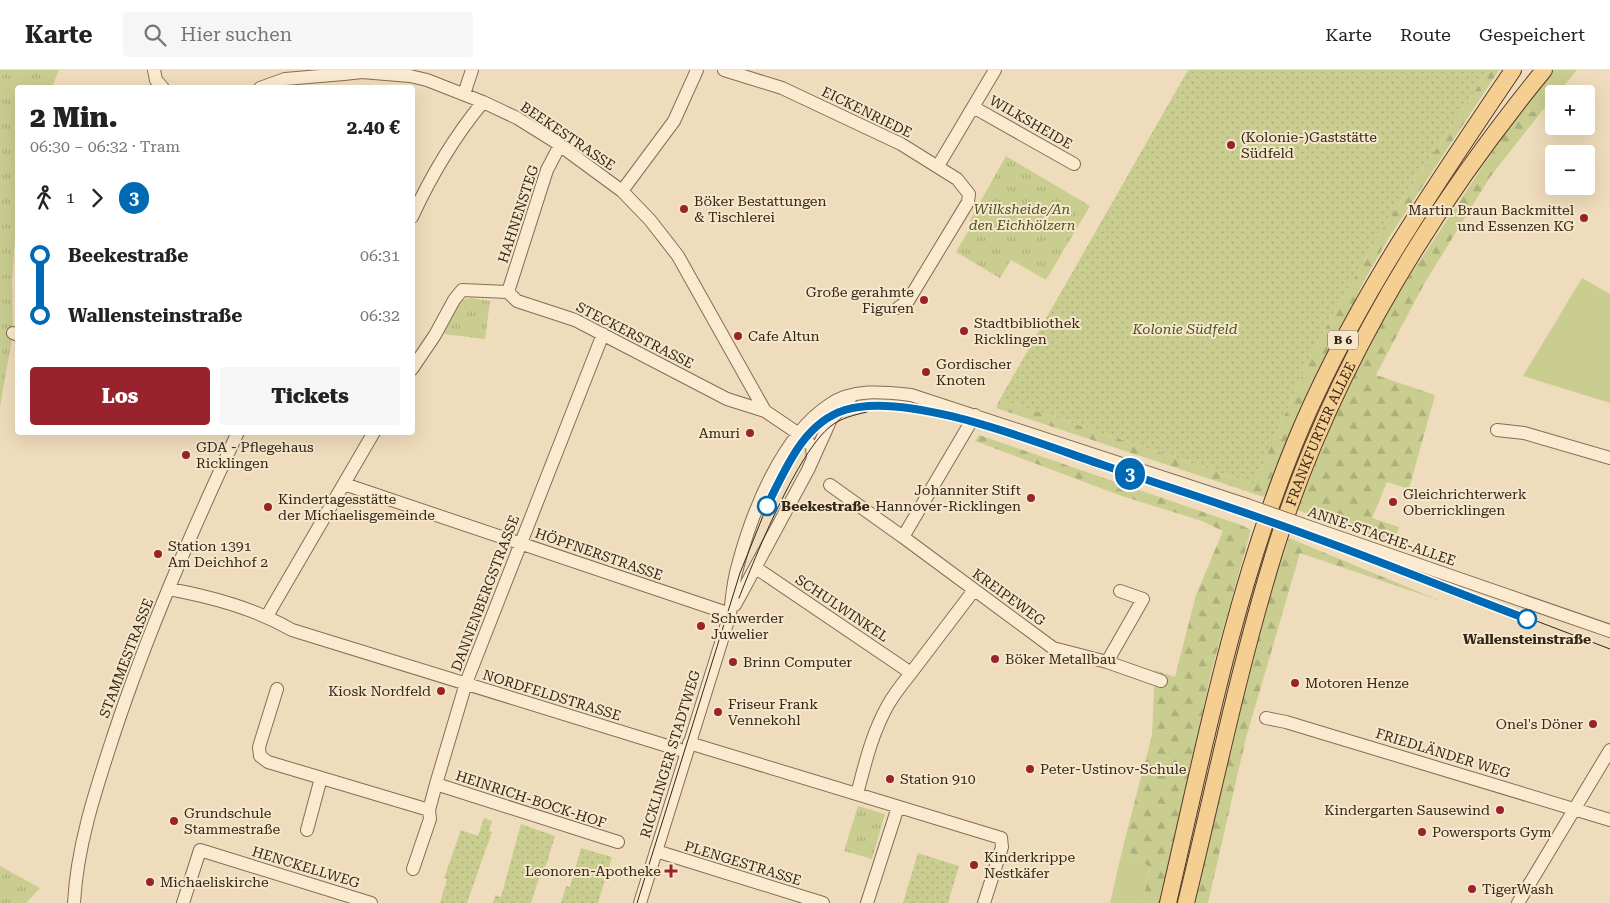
<!DOCTYPE html>
<html lang="de">
<head>
<meta charset="utf-8">
<style>
  body { margin:0; font-family:"Roboto Serif",serif; background:#f6f6f6; color:#222; height:100vh; display:flex; flex-direction:column; font-size:19px; white-space:nowrap }
  * { box-sizing:border-box; margin:0 }
  p { font-size:16px; color:#767676 }
  .icon { flex:none; width:28px; height:28px; fill:none; stroke:currentColor; stroke-width:2; stroke-linecap:round; stroke-linejoin:round }
  .map { position:relative; flex:1; overflow:hidden }
  .sheet { position:absolute; left:15px; top:15px; width:400px; height:350px; display:flex; flex-direction:column; background:#fff; border-radius:5px; box-shadow:0 5px 20px #0002 }
  .sheet>* { flex:none }
  .badge { padding:0 10px; border-radius:16px; font-size:18px; line-height:32px }
  .fabs { position:absolute; left:1545px; top:15px; display:grid; gap:10px }
  .fabs a { display:grid; place-items:center; width:50px; height:50px; border-radius:5px; background:#fff; box-shadow:0 5px 20px #0002; font-size:25px }
  .map>.badge { position:absolute; translate:-50% -50%; box-shadow:0 0 0 2px #fff }
  .legs { display:flex; align-items:center; gap:8px; height:55px; padding:0 15px; font-size:16px }
  .legs p { margin-inline-start:auto }
  .overview { display:flex; align-items:center; justify-content:space-between; height:85px; padding:0 15px }
  h1 { font-size:28px; font-weight:800; line-height:38px }
  .cta { display:flex; gap:10px; margin-top:auto; padding:10px 15px }
  .cta a { flex:1; height:58px; border-radius:5px; background:#98232c; color:#fff; font-size:20px; font-weight:800; line-height:58px; text-align:center }
  .cta a+a { background:#f6f6f6; color:#222 }
  ul { padding:0 15px; list-style:none }
  li { display:flex; align-items:center; gap:18px; height:60px; font-size:19px }
  li i { display:grid; place-items:center; width:8px; height:100%; margin:0 6px; background:currentColor }
  li i::after { content:''; width:12px; height:12px; margin:-6px; border:4px solid; border-radius:50%; background:#fff }
  li p { margin-inline-start:auto }
  li:first-child i { background:linear-gradient(#0000 50%,currentColor 0) }
  li:last-child i { background:linear-gradient(currentColor 50%,#0000 0) }
  header { display:flex; align-items:center; gap:30px; box-sizing:border-box; height:70px; padding:0 25px; background:#fff; border-bottom:1px solid #e0e0e0 }
  header strong { font-size:24px }
  nav { display:flex; gap:28px; margin-inline-start:auto; font-size:18px }
  .search { width:350px; height:45px; background:#f6f6f6; display:flex; align-items:center; gap:12px; box-sizing:border-box; padding:0 18px; border-radius:5px; color:#767676; font-size:19px }
  .map>svg:first-child { display:block }
  .grass { fill:#cacd90 }
  .forest { fill:url(#forest-firs) }
  .park { fill:url(#park-tufts) }
  .garden { fill:url(#garden-dots) }
  .lines { fill:none; stroke-linecap:round; stroke-linejoin:round }
  .minor-casing { stroke:#876c55; stroke-width:14 }
  .major-casing { stroke:#543b2a; stroke-width:18 }
  .minor { stroke:#faeacf; stroke-width:12 }
  .major { stroke:#f5cf91; stroke-width:16 }
  .tram { stroke:#35261a; stroke-width:1 }
  .minor-bridge-casing { stroke:#876c55; stroke-width:14; stroke-linecap:butt }
  .minor-bridge { stroke:#faeacf; stroke-width:12 }
  .line-1-casing { stroke:#fff; stroke-width:11 }
  .line-1 { stroke:#0069b4; stroke-width:8 }
  .poi-dot { fill:#98232c; stroke:#f6e7cb; stroke-width:2 }
  .stop-1-dot { fill:#fff; stroke:#0069b4; stroke-width:2.5 }
  .labels { text-anchor:middle; stroke-width:4; stroke-linejoin:round; paint-order:stroke }
  .shield { fill:#f6e7cb; stroke:#6f604f; stroke-width:1 }
  .shield-label { font-size:12px; font-weight:bold; fill:#35261a }
  .street-label { font-size:14px; fill:#35261a; stroke:#f6e7cb }
  .poi-label { font-size:14px; fill:#35261a; stroke:#f6e7cb; text-anchor:start }
  .park-label { font-size:14px; font-style:italic; fill:#495320; stroke:#f6e7cb }
  .stop-label { font-size:14px; font-weight:bold; fill:#35261a; stroke:#f6e7cb; text-anchor:start }
</style>
</head>
<body>
<header>
<strong>Karte</strong>
<div class="search"><svg class="icon" aria-label="search" viewBox="0 0 24 24"><circle cx="10" cy="10" r="6"/><path d="M15 15l6 6"/></svg>Hier suchen</div>
<nav><a>Karte</a><a>Route</a><a>Gespeichert</a></nav>
</header>
<div class="map">
<svg width="1610" height="833" viewBox="0 0 1610 833">
  <defs>
    <pattern id="forest-firs" width="22" height="20" patternUnits="userSpaceOnUse" patternTransform="scale(1.25)"><rect width="22" height="20" fill="#cacd90"/><path d="M5 1l3.5 6h-7zM16 11l3.5 6h-7z" fill="#aeb07c"/></pattern>
    <pattern id="park-tufts" width="24" height="20" patternUnits="userSpaceOnUse" patternTransform="scale(1.25)"><rect width="24" height="20" fill="#cacd90"/><path d="M3 7l-1-3M5 7V3M7 7l1-3M15 17l-1-3M17 17v-4M19 17l1-3" fill="none" stroke="#aeb07c"/></pattern>
    <pattern id="garden-dots" width="8" height="8" patternUnits="userSpaceOnUse" patternTransform="scale(1.25)"><rect width="8" height="8" fill="#cacd90"/><path d="M2 2h.1M6 6h.1" fill="none" stroke="#aeb07c" stroke-width="1.8" stroke-linecap="round"/></pattern>
  </defs>
  <rect width="100%" height="100%" fill="#efdcbc"/>
  <path class="grass" d="M1554,0h23l-20,24h-3v3l-12,14 -22,1z
    M1582,208l28,16v109l-87,-27z
    M1123,777l26,20 -6,36h-33z"/>
  <path class="forest" d="M1489,0h10l-111,169 -25,44 -99,214 -268,-89 4,-9 254,85 60,-136 69,-120z
    M1542,41l-52,66 -66,107 -48,91 59,20 -26,94 -22,-7 -15,36 27,9 -5,17 -97,-34 45,-111 43,-86 134,-201z
    M979,365l262,90 10,5 -39,139 -51,234h-18l6,-36 -26,-20 29,-112 3,-65 20,7 21,-82 27,-64 -21,-10 -80,-25 -147,-55z
    M1289,468l152,63 -141,-48 -54,185 -38,165h-14c28,-123 54,-246 95,-365z"/>
  <path class="park" d="M0,0h59l-7,17 -34,1v107l-6,87 1,51 -13,74z
    M1006,86l84,50 -44,74 -35,-20 -11,18 -44,-26 14,-24v-8z
    M471,228l19,3 -5,38 -42,-5 18,-34z
    M858,736l27,8 -13,45 -28,-8z
    M0,796l40,22 -14,15h-26z"/>
  <path class="garden" d="M1188,0h301l-106,158 -69,120 -60,136 -254,-85z
    M484,748l8,3 -3,10 3,1 -25,71h-27l7,-24 -3,-1 17,-48 17,6z
    M521,754l34,12 -10,33h-3l-11,34h-38l2,-8 6,2z
    M581,778l31,9 -14,46h-37l5,-17 4,1z
    M918,783l41,13 -11,37h-45z"/>
  <g class="lines">
    <defs>
      <path id="minor" d="M154,0l2,10 7,8
        M724,0l58,18 119,56 56,35 12,15 -1,8 -60,99 -10,7
        M260,18l25,-9 59,-5 18,-2 48,4 17,4 56,22 34,16 37,23 68,50 28,29 28,36 87,155 40,27 7,9 1,12
        M464,24l8,-24
        M973,37l101,57
        M938,96l57,-96
        M622,121l52,-70 23,-51
        M412,147c19,-41 42,-80 71,-115
        M508,222l39,-122 12,-23
        M13,263l5,2
        M412,299l23,-34 19,-35 8,-10 46,2 9,9 58,19 152,79 38,12
        M975,345l-72,122 150,111 54,14 54,19
        M1497,360l27,3 86,25
        M344,414l386,130
        M830,415l73,52
        M1315,459l295,102
        M756,498l155,105c-8,10 -17,21 -23,32 -16,28 -23,59 -31,89
        M169,519c43,8 84,19 123,41l395,122
        M735,535l73,-135 23,-51 19,-20
        M267,546l107,-184
        M1107,592l36,-63 -23,-8
        M911,603l63,-83
        M277,619l-18,58 1,9 8,6 161,48
        M1266,648l20,4 324,98
        M689,673l312,95 1,9 -18,56
        M436,714l182,58
        M307,760l14,-52
        M656,781l167,52
        M413,799l17,-50 -1,-9 7,-26 30,-101 137,-349
        M74,833c3,-58 22,-114 40,-169 34,-103 78,-203 124,-302
        M183,833l17,-53 171,53
        M640,833l90,-289c2,-16 3,-33 8,-49 14,-53 44,-129 91,-160 24,-17 55,-13 82,-10l336,110
        M867,833l31,-96
        M1518,833l92,-153"/>
      <g id="major">
        <path d="M1168,833c36,-155 66,-311 126,-458 56,-137 137,-253 219,-375"/>
        <path id="s1" d="M1186,833c29,-118 53,-237 89,-353 55,-176 153,-338 269,-480"/>
      </g>
    </defs>
    <use href="#minor" class="minor-casing"/>
    <use href="#major" class="major-casing"/>
    <use href="#minor" class="minor"/>
    <use href="#major" class="major"/>
    <path class="tram" d="M739,528c16,-41 59,-147 92,-172 10,-8 23,-11 36,-14
      M637,833l103,-330 27,-67 24,-47 14,-21 20,-19 21,-10 25,-4 35,1 108,30 299,100 297,113"/>
    <defs>
      <path id="minor-bridge" d="M1247,435l68,24"/>
    </defs>
    <use href="#minor-bridge" class="minor-bridge-casing"/>
    <use href="#minor-bridge" class="minor-bridge"/>
  </g>
  <g class="lines">
    <defs>
      <path id="line-1" d="M767,436c18,-36 36,-83 78,-96 63,-20 195,34 258,55 70,24 141,46 210,72 72,26 142,55 214,82"/>
    </defs>
    <use href="#line-1" class="line-1-casing"/>
    <use href="#line-1" class="line-1"/>
  </g>
  <g class="poi-dot">
    <circle cx="1231" cy="75" r="5"/>
    <circle cx="684" cy="139" r="5"/>
    <circle cx="1584" cy="148" r="5"/>
    <circle cx="924" cy="230" r="5"/>
    <circle cx="964" cy="261" r="5"/>
    <circle cx="738" cy="266" r="5"/>
    <circle cx="926" cy="302" r="5"/>
    <circle cx="750" cy="363" r="5"/>
    <circle cx="186" cy="385" r="5"/>
    <circle cx="1031" cy="428" r="5"/>
    <circle cx="1393" cy="432" r="5"/>
    <circle cx="268" cy="437" r="5"/>
    <circle cx="158" cy="484" r="5"/>
    <circle cx="701" cy="556" r="5"/>
    <circle cx="995" cy="589" r="5"/>
    <circle cx="733" cy="592" r="5"/>
    <circle cx="1295" cy="613" r="5"/>
    <circle cx="441" cy="621" r="5"/>
    <circle cx="718" cy="642" r="5"/>
    <circle cx="1593" cy="654" r="5"/>
    <circle cx="1030" cy="699" r="5"/>
    <circle cx="890" cy="709" r="5"/>
    <circle cx="1500" cy="740" r="5"/>
    <circle cx="174" cy="751" r="5"/>
    <circle cx="1422" cy="762" r="5"/>
    <circle cx="974" cy="795" r="5"/>
    <path d="M668.5 793.5h5v5h5v5h-5v5h-5v-5h-5v-5h5z"/>
    <circle cx="150" cy="812" r="5"/>
    <circle cx="1472" cy="819" r="5"/>
  </g>
  <g class="stop-1-dot">
    <circle cx="767" cy="436" r="9"/>
    <circle cx="1527" cy="549" r="9"/>
  </g>
  <g class="labels">
    <rect class="shield" x="1328" y="260.5" width="30" height="19" rx="4"/>
    <g class="shield-label">
      <text x="1343" y="274">B 6</text>
    </g>
    <g class="street-label">
      <text transform="translate(867 42) rotate(26)" y="5">EICKENRIEDE</text>
      <text transform="translate(1031 52) rotate(30)" y="5">WILKSHEIDE</text>
      <text transform="translate(568 66) rotate(34)" y="5">BEEKESTRASSE</text>
      <text transform="translate(518 144) rotate(-72)" y="5">HAHNENSTEG</text>
      <text transform="translate(635 265) rotate(27)" y="5">STECKERSTRASSE</text>
      <text dy="5" stroke="none"><textPath href="#s1" startOffset="489">FRANKFURTER ALLEE</textPath></text>
      <text transform="translate(1382 466) rotate(19)" y="5">ANNE-STACHE-ALLEE</text>
      <text transform="translate(599 484) rotate(19)" y="5">HÖPFNERSTRASSE</text>
      <text transform="translate(485 523) rotate(-69)" y="5">DANNENBERGSTRASSE</text>
      <text transform="translate(1009 527) rotate(36)" y="5">KREIPEWEG</text>
      <text transform="translate(842 538) rotate(34)" y="5">SCHULWINKEL</text>
      <text transform="translate(126 588) rotate(-69)" y="5">STAMMESTRASSE</text>
      <text transform="translate(552 625) rotate(17)" y="5">NORDFELDSTRASSE</text>
      <text transform="translate(1443 683) rotate(17)" y="5">FRIEDLÄNDER WEG</text>
      <text transform="translate(670 684) rotate(-73)" y="5">RICKLINGER STADTWEG</text>
      <text transform="translate(531 729) rotate(18)" y="5">HEINRICH-BOCK-HOF</text>
      <text transform="translate(743 793) rotate(17)" y="5">PLENGESTRASSE</text>
      <text transform="translate(306 797) rotate(17)" y="5">HENCKELLWEG</text>
    </g>
    <g class="poi-label">
      <text x="1241" y="72">(Kolonie-)Gaststätte<tspan x="1241" dy="16">Südfeld</tspan></text>
      <text x="694" y="136">Böker Bestattungen<tspan x="694" dy="16">&amp; Tischlerei</tspan></text>
      <text x="1574" y="145" text-anchor="end">Martin Braun Backmittel<tspan x="1574" dy="16">und Essenzen KG</tspan></text>
      <text x="914" y="227" text-anchor="end">Große gerahmte<tspan x="914" dy="16">Figuren</tspan></text>
      <text x="974" y="258">Stadtbibliothek<tspan x="974" dy="16">Ricklingen</tspan></text>
      <text x="748" y="271">Cafe Altun</text>
      <text x="936" y="299">Gordischer<tspan x="936" dy="16">Knoten</tspan></text>
      <text x="740" y="368" text-anchor="end">Amuri</text>
      <text x="196" y="382">GDA - Pflegehaus<tspan x="196" dy="16">Ricklingen</tspan></text>
      <text x="1021" y="425" text-anchor="end">Johanniter Stift<tspan x="1021" dy="16">Hannover-Ricklingen</tspan></text>
      <text x="1403" y="429">Gleichrichterwerk<tspan x="1403" dy="16">Oberricklingen</tspan></text>
      <text x="278" y="434">Kindertagesstätte<tspan x="278" dy="16">der Michaelisgemeinde</tspan></text>
      <text x="168" y="481">Station 1391<tspan x="168" dy="16">Am Deichhof 2</tspan></text>
      <text x="711" y="553">Schwerder<tspan x="711" dy="16">Juwelier</tspan></text>
      <text x="1005" y="594">Böker Metallbau</text>
      <text x="743" y="597">Brinn Computer</text>
      <text x="1305" y="618">Motoren Henze</text>
      <text x="431" y="626" text-anchor="end">Kiosk Nordfeld</text>
      <text x="728" y="639">Friseur Frank<tspan x="728" dy="16">Vennekohl</tspan></text>
      <text x="1583" y="659" text-anchor="end">Onel's Döner</text>
      <text x="1040" y="704">Peter-Ustinov-Schule</text>
      <text x="900" y="714">Station 910</text>
      <text x="1490" y="745" text-anchor="end">Kindergarten Sausewind</text>
      <text x="184" y="748">Grundschule<tspan x="184" dy="16">Stammestraße</tspan></text>
      <text x="1432" y="767">Powersports Gym</text>
      <text x="984" y="792">Kinderkrippe<tspan x="984" dy="16">Nestkäfer</tspan></text>
      <text x="661" y="806" text-anchor="end">Leonoren-Apotheke</text>
      <text x="160" y="817">Michaeliskirche</text>
      <text x="1482" y="824">TigerWash</text>
    </g>
    <g class="park-label">
      <text x="1022" y="144">Wilksheide/An<tspan x="1022" dy="16">den Eichhölzern</tspan></text>
      <text x="1185" y="264">Kolonie Südfeld</text>
    </g>
    <g class="stop-label">
      <text x="781" y="441">Beekestraße</text>
      <text x="1527" y="574" text-anchor="middle">Wallensteinstraße</text>
    </g>
  </g>
</svg>
<div class="fabs">
<a>+</a>
<a>−</a>
</div>
<b class="badge" style="left:1130px;top:404px;background:#0069b4;color:#fff">3</b>
<section class="sheet">
<div class="overview"><div><h1>2 Min.</h1><p>06:30 – 06:32 · Tram</p></div><b>2.40 €</b></div>
<div class="legs"><svg class="icon" aria-label="walk" viewBox="0 0 24 24"><circle cx="13" cy="4" r="2"/><path d="M13 8l-2 6 4 7M11 14l-3 7M7 12l3-4h3l4 4"/></svg>1<svg class="icon" aria-label="forward" viewBox="0 0 24 24"><path d="M9 5l7 7-7 7"/></svg><b class="badge" style="background:#0069b4;color:#fff">3</b></div>
<ul>
<li><i style="color:#0069b4"></i><b>Beekestraße</b><p>06:31</p></li>
<li><i style="color:#0069b4"></i><b>Wallensteinstraße</b><p>06:32</p></li>
</ul>
<div class="cta"><a>Los</a><a>Tickets</a></div>
</section>
</div>
</body>
</html>
